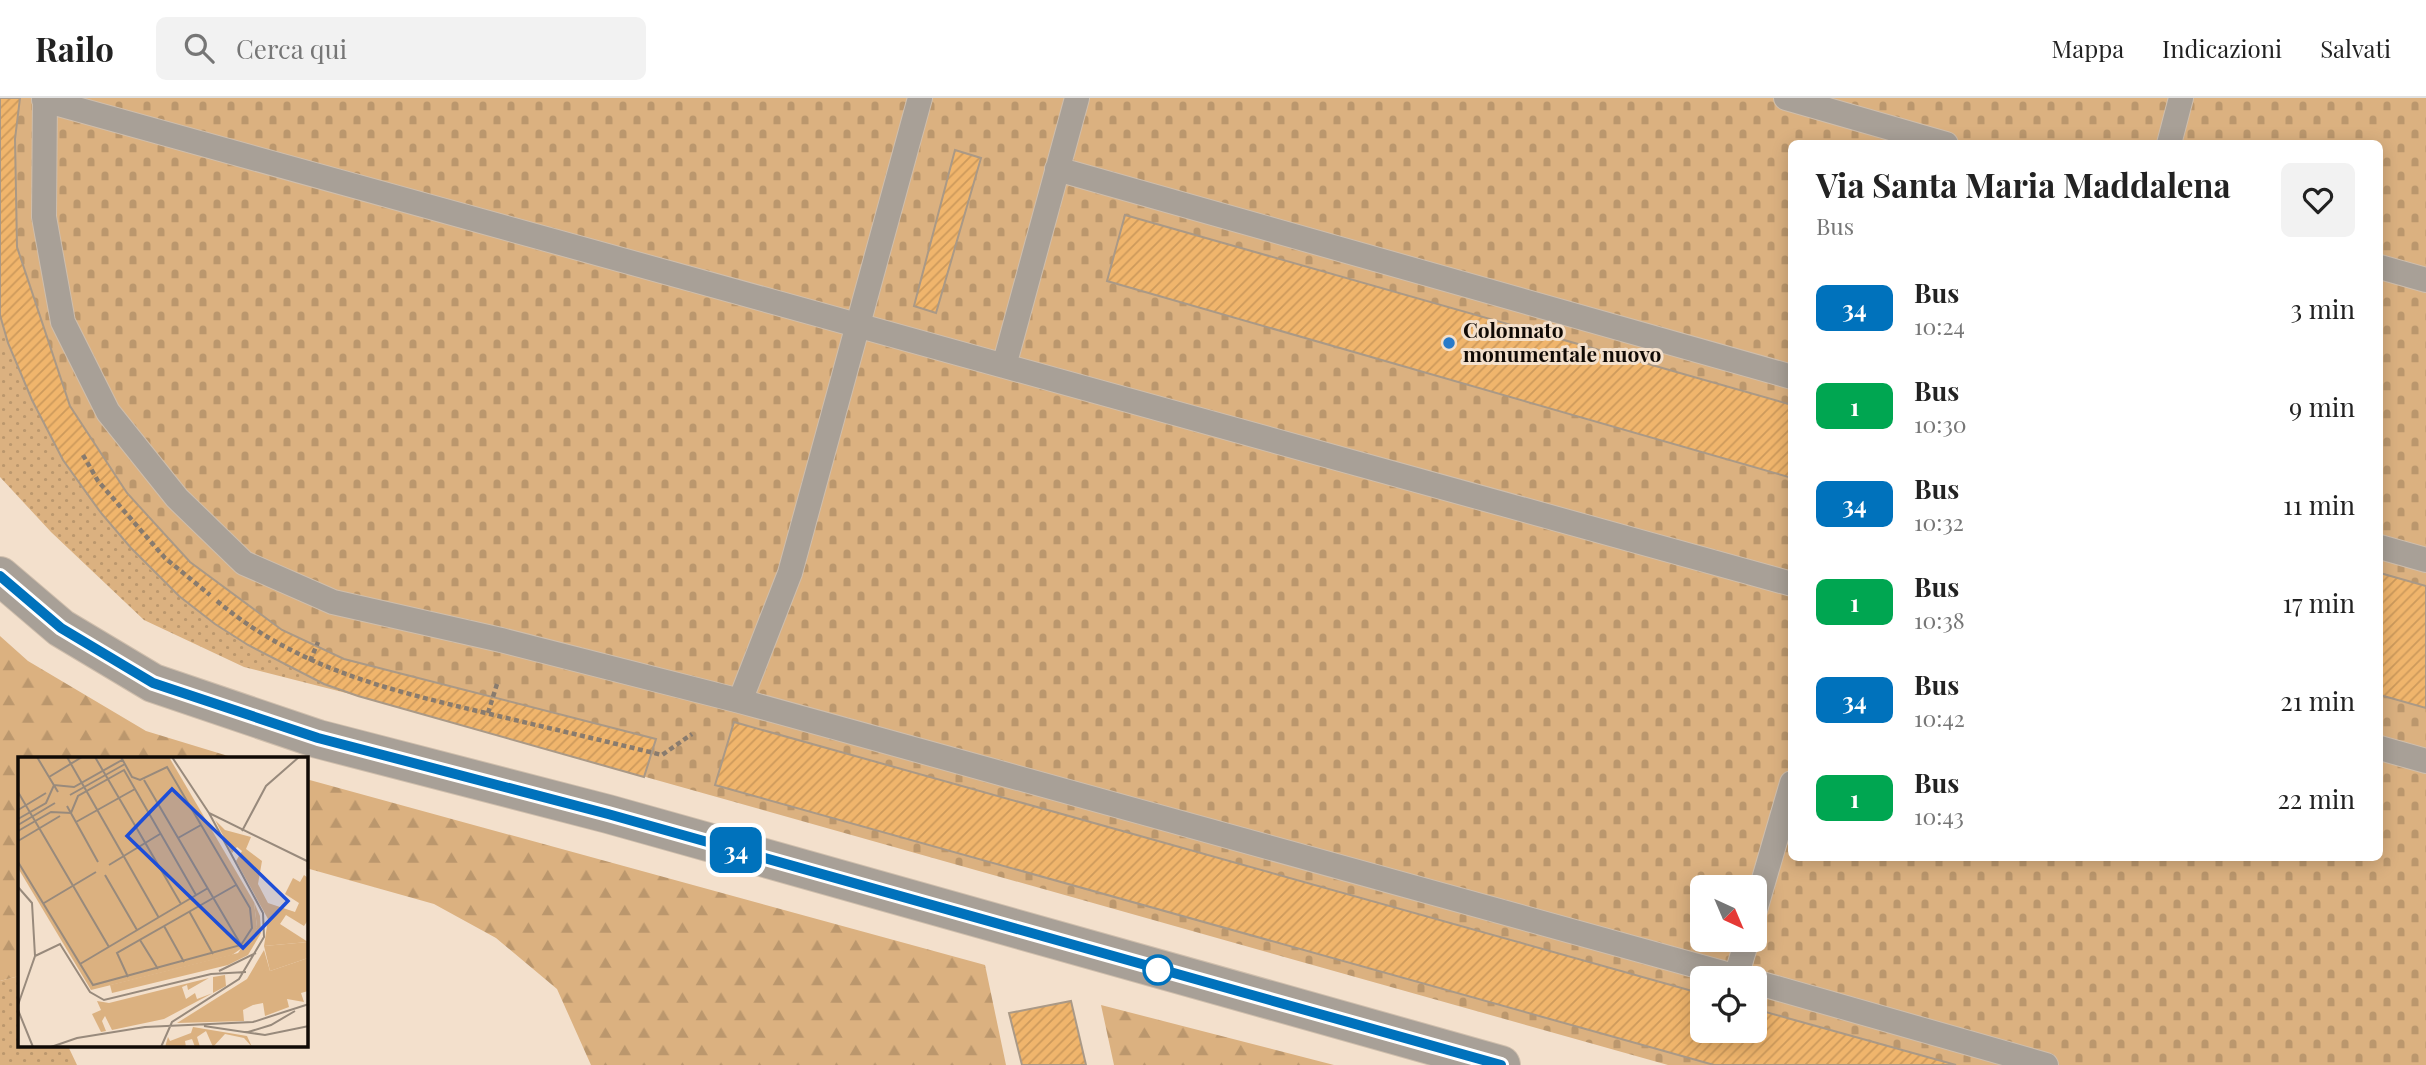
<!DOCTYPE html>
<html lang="it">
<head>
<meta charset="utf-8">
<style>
  body { margin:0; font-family:"Playfair Display",serif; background:#f2f2f2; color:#222; height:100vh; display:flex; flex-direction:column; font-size:26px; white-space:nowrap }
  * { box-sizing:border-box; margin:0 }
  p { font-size:23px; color:#767676 }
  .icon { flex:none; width:38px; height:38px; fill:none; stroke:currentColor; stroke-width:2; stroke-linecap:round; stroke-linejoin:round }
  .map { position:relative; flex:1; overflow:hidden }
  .drawer { position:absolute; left:1788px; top:42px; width:595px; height:721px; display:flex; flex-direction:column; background:#fff; border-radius:10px; box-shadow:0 4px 18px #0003 }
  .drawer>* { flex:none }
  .badge { padding:0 14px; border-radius:10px; font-size:24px; line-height:46px }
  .needle { width:46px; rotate:136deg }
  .tools { position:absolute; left:1690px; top:777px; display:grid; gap:14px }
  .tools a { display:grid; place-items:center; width:77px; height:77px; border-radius:10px; background:#fff; box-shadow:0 4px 18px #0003; font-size:35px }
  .map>.badge { position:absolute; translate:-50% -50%; box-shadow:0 0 0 4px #fff }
  .round { display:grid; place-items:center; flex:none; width:74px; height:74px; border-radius:10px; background:#f2f2f2 }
  .head { display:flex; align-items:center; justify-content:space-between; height:119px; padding:0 28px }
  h1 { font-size:33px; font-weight:700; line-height:52px }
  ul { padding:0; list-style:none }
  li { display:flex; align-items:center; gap:21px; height:98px; padding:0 28px }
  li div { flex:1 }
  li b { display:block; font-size:26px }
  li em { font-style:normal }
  li .badge { min-width:77px; font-weight:700; text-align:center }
  header { display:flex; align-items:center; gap:42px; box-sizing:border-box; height:98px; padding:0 35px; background:#fff; border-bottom:2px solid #e0e0e0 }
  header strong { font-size:33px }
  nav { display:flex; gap:38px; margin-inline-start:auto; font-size:24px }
  .search { width:490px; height:63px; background:#f2f2f2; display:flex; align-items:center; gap:18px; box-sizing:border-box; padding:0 24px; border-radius:10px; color:#767676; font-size:26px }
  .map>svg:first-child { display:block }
  .grass { fill:url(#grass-dots) }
  .forest { fill:url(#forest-firs) }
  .cemetery { fill:url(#cemetery-stones); fill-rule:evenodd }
  .building { fill:url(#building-hatch); stroke:#aa9986; stroke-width:2 }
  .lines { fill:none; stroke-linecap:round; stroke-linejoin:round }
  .service-casing { stroke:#cfbeac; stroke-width:26 }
  .minor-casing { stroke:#cfbeac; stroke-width:40 }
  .path { stroke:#887b6e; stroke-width:4.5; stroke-dasharray:5 3.5; stroke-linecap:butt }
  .service { stroke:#a8a097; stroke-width:24 }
  .minor { stroke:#a8a097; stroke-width:38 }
  .line-casing { stroke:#fff; stroke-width:16 }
  .line { stroke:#0072bc; stroke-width:10 }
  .poi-dot { fill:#277ac9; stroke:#f3e0cc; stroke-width:2.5 }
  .stop-dot { fill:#fff; stroke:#0072bc; stroke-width:3.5 }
  .labels { text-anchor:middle; stroke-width:6; stroke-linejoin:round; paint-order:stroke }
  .poi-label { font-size:21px; font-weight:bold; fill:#100a05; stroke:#f3e0cc; text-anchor:start }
  .inset-road { fill:none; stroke:#988a7c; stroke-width:2 }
  .view { fill:#1d4ed8; fill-opacity:0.15; stroke:#1d4ed8; stroke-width:3.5 }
  .inset-edge { fill:none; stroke:#100a05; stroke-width:3.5 }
</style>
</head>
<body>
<header>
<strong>Railo</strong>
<div class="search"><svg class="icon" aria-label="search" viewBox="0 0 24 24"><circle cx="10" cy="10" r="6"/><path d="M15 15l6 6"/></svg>Cerca qui</div>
<nav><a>Mappa</a><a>Indicazioni</a><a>Salvati</a></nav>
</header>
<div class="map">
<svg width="2426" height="967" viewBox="0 0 2426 967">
  <defs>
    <pattern id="grass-dots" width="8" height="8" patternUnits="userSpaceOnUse" patternTransform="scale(1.75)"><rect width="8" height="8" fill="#dbb180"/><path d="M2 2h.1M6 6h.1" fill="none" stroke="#bb976d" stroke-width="1.8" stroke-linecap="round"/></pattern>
    <pattern id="forest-firs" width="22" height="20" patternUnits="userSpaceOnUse" patternTransform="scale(1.75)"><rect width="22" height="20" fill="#dbb180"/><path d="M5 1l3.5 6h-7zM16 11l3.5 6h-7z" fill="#bb976d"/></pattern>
    <pattern id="cemetery-stones" width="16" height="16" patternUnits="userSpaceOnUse" patternTransform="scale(1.75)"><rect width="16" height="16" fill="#dbb180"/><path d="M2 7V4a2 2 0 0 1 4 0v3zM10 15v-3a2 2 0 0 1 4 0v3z" fill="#bb976d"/></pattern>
    <pattern id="building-hatch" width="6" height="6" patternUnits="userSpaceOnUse" patternTransform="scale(1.75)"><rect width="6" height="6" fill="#f0b56c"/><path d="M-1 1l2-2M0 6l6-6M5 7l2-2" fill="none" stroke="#cd9a5c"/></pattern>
  </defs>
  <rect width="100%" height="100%" fill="#f3e0cc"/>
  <path class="grass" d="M0,217l8,28 24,57 31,60 68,88 48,48 36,28 33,21 76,39 34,12 -114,-29 -100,-47 -93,-88 -51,-55z
    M19,878v70h49l9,19h-77v-84z"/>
  <path class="forest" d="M0,538l28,25 118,70 92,28h-219v217l-19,5z
    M306,681l679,186 21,100h-415l-34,-76 -61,-51 -62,-34 -128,-36z
    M1101,907l233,60h-220z"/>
  <path class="cemetery" d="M0,0h2426v967h-758l-1310,-369c-50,-18 -99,-41 -143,-72 -103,-72 -180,-189 -215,-309zM1792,46h588v714h-588zM1703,789h52v53h-52zM1703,880h52v53h-52z"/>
  <path class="building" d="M0,0h20l-5,41 2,108 53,159 57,87 63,69 92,68 62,29 312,80 -12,38 -286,-81 -34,-12 -76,-39 -33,-21 -36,-28 -48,-48 -30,-35 -38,-53 -31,-60 -24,-57 -8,-28z
    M955,52l26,8 -45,155 -22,-7z
    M1125,117l667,190v73l-685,-197z
    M2380,475l46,13v122l-46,-13z
    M734,624l969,272v37h52v-22l201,56h-242l-999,-280z
    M1071,903l15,64h-64l-13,-52z"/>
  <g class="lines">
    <defs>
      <path id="service" d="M45,0l-1,119 19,105 45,90 69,86 67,65 89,39 168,38 239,61 1001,277
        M1786,0l160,46
        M44,2l1748,484
        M2169,46l12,-46
        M1057,71l735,208
        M2380,169l46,13
        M1004,268l73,-268
        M2380,449l46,13
        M740,603l50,-128 130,-475
        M2380,650l46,13
        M1755,812l37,-127
        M1736,879l11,-37
        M1755,884l291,83"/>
      <path id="minor" d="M0,478l61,52 92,55 165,56 290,75 893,251"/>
    </defs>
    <use href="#service" class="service-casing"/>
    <use href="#minor" class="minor-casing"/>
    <path class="path" d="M83,357l15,26 67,77 45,37
      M217,503c81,68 172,89 273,113 58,14 115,27 172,41l30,-21
      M310,563l8,-19
      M488,615l9,-29"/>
    <use href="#service" class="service"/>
    <use href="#minor" class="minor"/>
  </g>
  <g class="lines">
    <defs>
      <path id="line" d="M0,478l61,52 92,55 165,55 290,76 893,251"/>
    </defs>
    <use href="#line" class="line-casing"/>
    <use href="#line" class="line"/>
  </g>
  <circle class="poi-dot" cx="1449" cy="245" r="7"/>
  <circle class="stop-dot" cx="1158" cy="872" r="14"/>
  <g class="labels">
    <g class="poi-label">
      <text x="1463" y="240">Colonnato<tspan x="1463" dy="24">monumentale nuovo</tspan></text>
    </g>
  </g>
  <g transform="translate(18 659)">
    <rect width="290" height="290" fill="#f3e0cc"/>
    <path d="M236,145l6,14 1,17 -13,22 -20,10 -116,28 -2,-8 128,-32 19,-26z" fill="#dbb180"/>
    <path d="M197,63l10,10 26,7 -5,12 16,12 -4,23 10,19 27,9 4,-9 -14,-9 8,-16 7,4 4,-7 4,3v42l-4,6 -18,-11 -6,9 28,18 -44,4 4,-27 -32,-58 6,-10 -5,-4 -5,6zM246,193l6,21 38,-13v33l-7,2 3,9 -17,-3 2,8 -24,9 -2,-13 -10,2 -10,5 1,11 -67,2 70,-44zM207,218l1,11 -62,33 -52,11 -7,-14 -3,5 4,10 -5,1 -9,-18 9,-4 -4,-9 12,2 100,-25 -21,12 -1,-5 -5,2 4,12 9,-6 2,6 16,-6v-16zM175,270l54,9 5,11 -8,-9 -19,-4 -12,13 -7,-16 -9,6 3,10h-5l-3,-8 -7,2 1,6h-21l3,-10 2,4 21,-8z" fill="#dbb180"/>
    <path d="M0,0h151l85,145 3,25 -8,16 -17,12 -141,35 -73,-122z" fill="#dbb180"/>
    <path d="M290,185v16l-38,13 -6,-25z" fill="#dbb180"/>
    <path class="inset-road" d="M19,0l21,35M49,0l92,161M77,0l86,147M154,0l37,56 100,49M31,20l33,-20M126,23l97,165M0,35l91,155M52,38l55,-31M49,49l31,56M0,53l28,-17M0,62l28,-16 8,-18 20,2 48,-27M58,65l59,-33M0,68l37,-22M0,74l33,-19 20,1 7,-17 46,-26 72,125M224,74l24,-45 33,-29M160,81l23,-13M0,84l42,-25M0,105l75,123 148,-40 11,-17 -2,-20 -83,-141 -27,13 -8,-3 -11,-20M91,108l51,-31M87,118l32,55M0,130l14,16 3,53 -17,49M26,146l52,-31M171,154l24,43M146,169l20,36M122,183l18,29M17,199l25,-12 30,48 14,8 107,-26 35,-2M62,207l128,-76M201,214l37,-18M110,220l-11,-24 119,-68M0,253l15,37M186,269l61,9 44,-9M227,276l26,-8 24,-14M33,290l26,-9 68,-11 108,-5 56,-18M143,290l11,-25 67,-43 25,-42 -1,-24 -54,-100"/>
    <path class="view" d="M154,32l116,112 -45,47 -116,-112z"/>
    <rect width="290" height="290" class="inset-edge"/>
  </g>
</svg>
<div class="tools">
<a><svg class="needle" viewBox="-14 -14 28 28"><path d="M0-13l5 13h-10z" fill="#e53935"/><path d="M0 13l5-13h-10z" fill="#767676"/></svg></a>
<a><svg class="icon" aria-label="locate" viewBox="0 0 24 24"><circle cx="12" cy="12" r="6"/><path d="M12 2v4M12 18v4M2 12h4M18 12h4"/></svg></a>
</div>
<b class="badge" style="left:736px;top:752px;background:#0072bc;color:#fff">34</b>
<section class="drawer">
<div class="head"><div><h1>Via Santa Maria Maddalena</h1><p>Bus</p></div><a class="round"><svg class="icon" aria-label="heart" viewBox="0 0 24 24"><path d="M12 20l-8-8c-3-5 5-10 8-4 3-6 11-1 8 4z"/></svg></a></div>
<ul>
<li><span class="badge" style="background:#0072bc;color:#fff">34</span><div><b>Bus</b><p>10:24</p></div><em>3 min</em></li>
<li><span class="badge" style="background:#00a651;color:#fff">1</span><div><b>Bus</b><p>10:30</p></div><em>9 min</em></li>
<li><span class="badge" style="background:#0072bc;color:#fff">34</span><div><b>Bus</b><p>10:32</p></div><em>11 min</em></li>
<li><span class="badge" style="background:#00a651;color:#fff">1</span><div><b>Bus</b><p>10:38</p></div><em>17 min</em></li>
<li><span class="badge" style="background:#0072bc;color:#fff">34</span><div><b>Bus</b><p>10:42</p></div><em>21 min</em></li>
<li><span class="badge" style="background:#00a651;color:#fff">1</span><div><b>Bus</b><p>10:43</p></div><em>22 min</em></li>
</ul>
</section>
</div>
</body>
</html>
